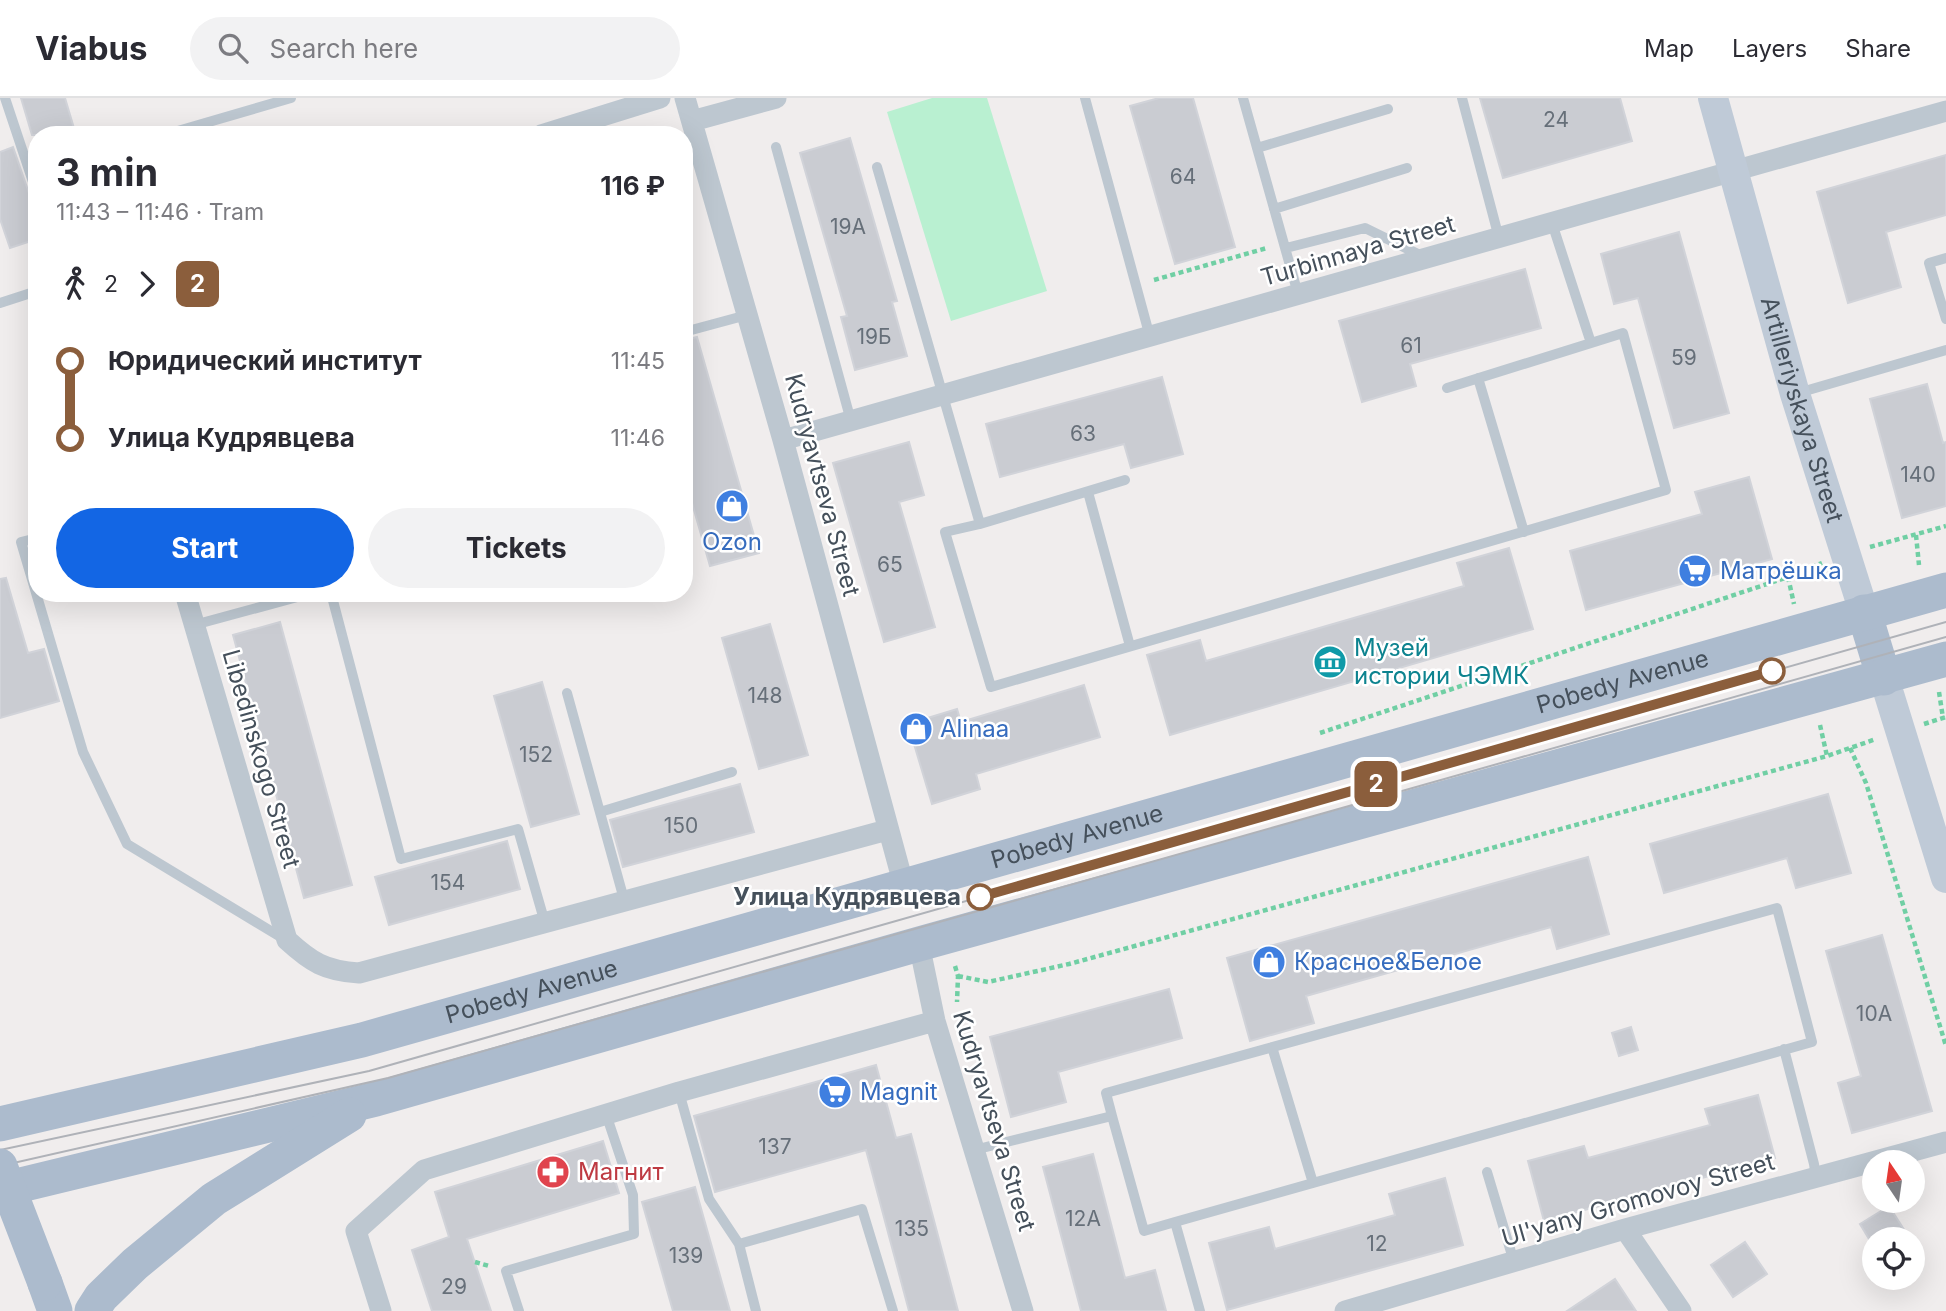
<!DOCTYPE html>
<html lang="en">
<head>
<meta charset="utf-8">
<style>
  body { margin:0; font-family:Inter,sans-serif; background:#f2f2f3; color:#2b2b33; height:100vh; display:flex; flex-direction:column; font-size:26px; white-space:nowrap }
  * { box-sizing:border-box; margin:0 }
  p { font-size:23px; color:#7c7c81 }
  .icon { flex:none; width:38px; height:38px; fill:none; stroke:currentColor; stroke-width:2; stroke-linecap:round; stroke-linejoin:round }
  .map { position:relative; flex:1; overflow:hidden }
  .details { position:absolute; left:28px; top:28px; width:665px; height:476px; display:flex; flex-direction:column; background:#fff; border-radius:28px; box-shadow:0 7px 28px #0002 }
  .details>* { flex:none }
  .badge { padding:0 14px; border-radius:10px; font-size:24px; line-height:46px }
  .needle { width:46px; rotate:347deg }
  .buttons { position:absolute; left:1862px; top:1052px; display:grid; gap:14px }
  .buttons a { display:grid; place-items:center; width:63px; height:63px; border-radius:50%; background:#fff; box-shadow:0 7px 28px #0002; font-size:35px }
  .map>.badge { position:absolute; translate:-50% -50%; box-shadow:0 0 0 4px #fff }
  .legs { display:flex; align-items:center; gap:10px; height:77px; padding:0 28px; font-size:23px }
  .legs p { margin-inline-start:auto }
  .headline { display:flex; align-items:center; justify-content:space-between; height:119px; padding:0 28px }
  h1 { font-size:38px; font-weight:700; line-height:52px }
  .action { display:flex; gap:14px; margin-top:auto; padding:14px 28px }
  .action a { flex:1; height:80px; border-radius:42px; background:#1366e4; color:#fff; font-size:28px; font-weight:700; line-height:80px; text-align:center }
  .action a+a { background:#f2f2f3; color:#2b2b33 }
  ul { padding:0 28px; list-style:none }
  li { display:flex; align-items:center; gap:24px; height:77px; font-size:26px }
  li i { display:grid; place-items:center; width:10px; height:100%; margin:0 9px; background:currentColor }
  li i::after { content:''; width:18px; height:18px; margin:-9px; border:5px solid; border-radius:50%; background:#fff }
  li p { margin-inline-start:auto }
  li:first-child i { background:linear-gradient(#0000 50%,currentColor 0) }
  li:last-child i { background:linear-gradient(currentColor 50%,#0000 0) }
  header { display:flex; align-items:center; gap:42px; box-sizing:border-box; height:98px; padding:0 35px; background:#fff; border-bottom:2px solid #e1e1e2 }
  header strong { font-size:33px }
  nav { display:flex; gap:38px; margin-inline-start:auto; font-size:24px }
  .search { width:490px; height:63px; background:#f2f2f3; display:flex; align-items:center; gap:18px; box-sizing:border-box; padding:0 24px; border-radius:38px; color:#7c7c81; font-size:26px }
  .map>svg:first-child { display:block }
  .green { fill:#b9f0d1 }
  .building { fill:#caccd2; stroke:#d1d3d9; stroke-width:2 }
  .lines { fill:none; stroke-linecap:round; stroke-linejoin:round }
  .path { stroke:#70cfa4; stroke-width:4.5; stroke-dasharray:5 3.5; stroke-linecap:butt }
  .lane { stroke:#bdc7d0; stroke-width:10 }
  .street { stroke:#bdc7d0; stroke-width:21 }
  .secondary { stroke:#bfcad7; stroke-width:30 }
  .primary { stroke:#acbbcd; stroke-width:35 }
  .tram { stroke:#afb2b8; stroke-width:2 }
  .primary-bridge { stroke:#acbbcd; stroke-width:35 }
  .line-1-casing { stroke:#fff; stroke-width:16 }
  .line-1 { stroke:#8b5e3c; stroke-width:10 }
  .stop-1-dot { fill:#fff; stroke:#8b5e3c; stroke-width:3.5 }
  .labels { text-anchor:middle; stroke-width:5; stroke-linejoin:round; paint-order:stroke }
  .number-label { font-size:21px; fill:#666f79 }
  .street-label { font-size:24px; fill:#45505b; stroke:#fff }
  .shop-label { font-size:24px; fill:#366cbe; stroke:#fff; text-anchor:start }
  .culture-label { font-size:24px; fill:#0d838f; stroke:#fff; text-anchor:start }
  .stop-label { font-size:24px; font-weight:bold; fill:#45505b; stroke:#fff; text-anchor:end }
  .health-label { font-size:24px; fill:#be3a42; stroke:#fff; text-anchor:start }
</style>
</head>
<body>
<header>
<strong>Viabus</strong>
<div class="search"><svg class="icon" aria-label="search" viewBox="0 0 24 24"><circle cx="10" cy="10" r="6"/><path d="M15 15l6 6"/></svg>Search here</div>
<nav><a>Map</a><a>Layers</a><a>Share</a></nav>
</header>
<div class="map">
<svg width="1946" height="1213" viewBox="0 0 1946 1213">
  <rect width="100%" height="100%" fill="#f0eded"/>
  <path class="green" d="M932,0h55l60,193 -96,30 -64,-209z"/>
  <path class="building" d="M21,0h44l11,37h-44z
    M1159,0h34l42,149 -60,17 -45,-158z
    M1480,0h140l12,43 -129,37z
    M850,40l47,163 -5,1 15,54 -52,14 -14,-53 6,-1 -47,-163z
    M13,49l17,49 7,6v37l-27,9 -10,-29v-67z
    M1946,57v60l-60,17 15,55 -53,16 -31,-111z
    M1679,134l50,181 -55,15 -36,-130 -24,6 -13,-50z
    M1525,171l16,59 -131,36 6,22 -54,16 -23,-81z
    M697,239l62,216 -49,13 -26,-91v-135z
    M1162,279l21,77 -52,14 -7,-24 -124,33 -14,-53z
    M1927,286l16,59 3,-1v64l-44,12 -32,-119z
    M909,344l15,53 -25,7 36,125 -51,15 -51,-179z
    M1749,379l23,82 -186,51 -16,-59 132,-37 -7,-22z
    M1509,450l24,81 -363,106 -23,-80 53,-15 6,21 258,-75 -7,-23z
    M6,480l22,75 16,-4 15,52 -59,17v-139z
    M280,524l72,263 -48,13 -71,-263z
    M770,526l38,131 -49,14 -37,-131z
    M542,584l37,132 -48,13 -37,-131z
    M1084,587l16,52 -124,37 4,15 -48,15 -24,-80 49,-15 4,13z
    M740,686l14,48 -131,35 -13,-47z
    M1828,696l23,79 -55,15 -9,-30 -123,35 -14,-49z
    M507,743l13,48 -131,36 -14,-48z
    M1588,759l21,77 -52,15 -6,-22 -245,69 8,27 -64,18 -23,-83z
    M1882,837l50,176 -80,22 -14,-50 23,-7 -35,-125z
    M1169,891l13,49 -124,34 8,30 -55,15 -21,-80z
    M1631,929l7,23 -19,6 -7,-23z
    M876,967l20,73 15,-4 47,177h-49l-43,-161 -151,42 -21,-76z
    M1758,997l17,63 -231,63 -16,-60 56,-15 4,12 122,-33 -5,-16z
    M603,1043l16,52 -152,46 24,72h-59l-20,-61 37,-13 -14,-45z
    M1093,1056l32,124 30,-8 11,41h-85l-38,-144z
    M1445,1080l18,67 -236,65 -18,-67 60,-16 6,22 120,-34 -6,-21z
    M695,1089l9,32 26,92h-57l-31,-109z
    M1889,1108l21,33h-41l-9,-15z
    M1745,1144l22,32 -34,23 -22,-32z
    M1615,1181l21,32h-69z"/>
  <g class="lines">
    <path class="path" d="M1154,182l113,-32
      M1916,437l3,30
      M1870,449l76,-21
      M1788,479l6,27
      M1939,594l4,26
      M1924,626l22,-7
      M1820,627l7,31
      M1320,635l468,-156 34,-14
      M1850,650l16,35 80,263
      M955,868l3,10 -1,26
      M958,878l30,6 81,-18 758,-208 49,-17
      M475,1164l14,4"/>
    <path class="lane" d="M5,0l32,96
      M1085,0l65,239
      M1243,0l55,196
      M1462,0l37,140
      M164,37l127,-37
      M776,49l75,274
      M1257,50l131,-39
      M877,69l103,357
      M1274,111l133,-41
      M1552,125l39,120
      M1286,150l79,-20 59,29
      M1946,160l-17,5 17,56
      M0,205l37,-12
      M684,234l63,-17
      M1478,280l46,154
      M1798,295l148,-43
      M1125,382l-145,44 -35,8 46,155 675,-197 -43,-157 -176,55
      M1088,394l42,154
      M37,440l-16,4 62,210 44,92 157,95
      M331,495l70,266 117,-30 27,94
      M194,527l118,-32
      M567,595l58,210
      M600,714l132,-40
      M1272,949l41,136
      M1784,951l30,115 2,13
      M679,994l30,107 30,45 17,67
      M1112,1018l32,115 31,-9 25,89
      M974,1052l138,-34 -6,-23 671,-185 35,134 -637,180
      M1487,1074l27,90
      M739,1146l123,-35 31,102
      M519,1213l-13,-40 128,-37 -1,-39 -27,-81"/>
    <path class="street" d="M685,0l98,342 121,446
      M692,23l84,-23
      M541,37l119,-37
      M783,342l1163,-329
      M185,495l102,347c24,22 38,31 72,33l528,-143
      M919,846l16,77 88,290
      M1625,1131l56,82
      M381,1213l-25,-80 68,-61 255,-78 256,-71
      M1345,1213l280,-82 321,-87"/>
    <g class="secondary">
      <path id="s1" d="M1713,0l82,296 69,218"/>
      <path d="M1884,580l62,200"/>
    </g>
    <g class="primary">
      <path d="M1864,514l20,66"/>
      <path id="s2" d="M0,1026l362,-84 1584,-450"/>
      <path d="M0,1092l376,-91 543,-155 1027,-285"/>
      <path d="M45,1185l10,28"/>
      <path d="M92,1213l9,-14 34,-33 79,-65 135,-84"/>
    </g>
    <path class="tram" d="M0,1052l369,-79 1577,-449
      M0,1068l388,-88 1558,-441"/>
    <path class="primary-bridge" d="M0,1068l45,117"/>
  </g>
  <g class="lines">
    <defs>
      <path id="line-1" d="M980,799l792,-226"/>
    </defs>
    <use href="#line-1" class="line-1-casing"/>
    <use href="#line-1" class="line-1"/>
  </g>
  <defs>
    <symbol id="shop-disc" viewBox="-11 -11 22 22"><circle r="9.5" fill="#3f7fe0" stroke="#fff"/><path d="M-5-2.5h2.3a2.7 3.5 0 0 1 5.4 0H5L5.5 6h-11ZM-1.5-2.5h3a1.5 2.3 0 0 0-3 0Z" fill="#fff"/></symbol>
    <symbol id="supermarket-disc" viewBox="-11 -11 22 22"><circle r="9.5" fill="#3f7fe0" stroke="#fff"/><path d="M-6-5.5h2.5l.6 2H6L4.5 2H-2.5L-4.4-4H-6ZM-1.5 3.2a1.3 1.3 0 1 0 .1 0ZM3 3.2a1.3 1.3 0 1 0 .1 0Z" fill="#fff"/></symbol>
    <symbol id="museum-disc" viewBox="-11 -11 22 22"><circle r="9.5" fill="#0f9aa8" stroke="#fff"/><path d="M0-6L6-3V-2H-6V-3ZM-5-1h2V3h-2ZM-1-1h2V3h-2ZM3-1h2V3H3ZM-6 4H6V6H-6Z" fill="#fff"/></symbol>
    <symbol id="pharmacy-disc" viewBox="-11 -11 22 22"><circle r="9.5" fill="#e0444e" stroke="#fff"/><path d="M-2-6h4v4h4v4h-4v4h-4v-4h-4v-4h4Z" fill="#fff"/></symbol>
  </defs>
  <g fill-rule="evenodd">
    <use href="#shop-disc" x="713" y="389" width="38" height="38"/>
    <use href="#supermarket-disc" x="1676" y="454" width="38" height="38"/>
    <use href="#museum-disc" x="1311" y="545" width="38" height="38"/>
    <use href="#shop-disc" x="897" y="612" width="38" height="38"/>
    <use href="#shop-disc" x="1250" y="845" width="38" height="38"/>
    <use href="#supermarket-disc" x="816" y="975" width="38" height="38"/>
    <use href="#pharmacy-disc" x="534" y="1055" width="38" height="38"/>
  </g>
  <g class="stop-1-dot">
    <circle cx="1772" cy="573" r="12"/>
    <circle cx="980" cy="799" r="12"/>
  </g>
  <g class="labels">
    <g class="number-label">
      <text x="1556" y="29">24</text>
      <text x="1183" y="86">64</text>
      <text x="848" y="136">19А</text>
      <text x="874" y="246">19Б</text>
      <text x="1411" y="255">61</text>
      <text x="1684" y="267">59</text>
      <text x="1083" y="343">63</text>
      <text x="1918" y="384">140</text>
      <text x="890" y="474">65</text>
      <text x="765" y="605">148</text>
      <text x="536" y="664">152</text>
      <text x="681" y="735">150</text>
      <text x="448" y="792">154</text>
      <text x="1874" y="923">10А</text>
      <text x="775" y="1056">137</text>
      <text x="1083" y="1128">12А</text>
      <text x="912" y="1138">135</text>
      <text x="1377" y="1153">12</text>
      <text x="686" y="1165">139</text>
      <text x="454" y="1196">29</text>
    </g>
    <g class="street-label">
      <text transform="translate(1358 153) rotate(-16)" y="8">Turbinnaya Street</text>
      <text dy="8" stroke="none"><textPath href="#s1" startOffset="324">Artilleriyskaya Street</textPath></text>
      <text transform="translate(822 387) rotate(75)" y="8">Kudryavtseva Street</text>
      <text dy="8" stroke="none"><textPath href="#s2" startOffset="1682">Pobedy Avenue</textPath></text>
      <text transform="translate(261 661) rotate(74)" y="8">Libedinskogo Street</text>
      <text dy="8" stroke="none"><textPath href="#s2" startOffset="1115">Pobedy Avenue</textPath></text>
      <text dy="8" stroke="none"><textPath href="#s2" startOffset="548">Pobedy Avenue</textPath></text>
      <text transform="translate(994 1023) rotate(73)" y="8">Kudryavtseva Street</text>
      <text transform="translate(1638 1102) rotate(-16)" y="8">Ul'yany Gromovoy Street</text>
    </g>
    <g class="shop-label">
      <text x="732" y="452" text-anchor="middle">Ozon</text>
      <text x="1720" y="481">Матрёшка</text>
      <text x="940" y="639">Alinaa</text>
      <text x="1294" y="872">Красное&amp;Белое</text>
      <text x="860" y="1002">Magnit</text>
    </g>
    <g class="culture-label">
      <text x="1354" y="558">Музей<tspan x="1354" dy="28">истории ЧЭМК</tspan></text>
    </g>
    <g class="stop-label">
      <text x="961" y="807">Улица Кудрявцева</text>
    </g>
    <g class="health-label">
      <text x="578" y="1082">Магнит</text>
    </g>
  </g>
</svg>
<div class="buttons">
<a><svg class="needle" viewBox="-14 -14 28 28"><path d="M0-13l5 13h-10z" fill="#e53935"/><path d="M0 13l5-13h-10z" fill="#7c7c81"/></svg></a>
<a><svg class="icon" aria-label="locate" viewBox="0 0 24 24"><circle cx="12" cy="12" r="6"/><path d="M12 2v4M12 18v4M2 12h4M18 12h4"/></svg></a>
</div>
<b class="badge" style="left:1376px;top:686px;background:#8b5e3c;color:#fff">2</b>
<section class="details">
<div class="headline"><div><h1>3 min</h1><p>11:43 – 11:46 · Tram</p></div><b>116 ₽</b></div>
<div class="legs"><svg class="icon" aria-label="walk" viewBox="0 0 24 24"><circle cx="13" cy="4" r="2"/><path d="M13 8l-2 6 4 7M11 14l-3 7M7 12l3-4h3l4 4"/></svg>2<svg class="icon" aria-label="forward" viewBox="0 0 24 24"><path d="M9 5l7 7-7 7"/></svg><b class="badge" style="background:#8b5e3c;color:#fff">2</b></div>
<ul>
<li><i style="color:#8b5e3c"></i><b>Юридический институт</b><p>11:45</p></li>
<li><i style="color:#8b5e3c"></i><b>Улица Кудрявцева</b><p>11:46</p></li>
</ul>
<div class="action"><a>Start</a><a>Tickets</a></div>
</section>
</div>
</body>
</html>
